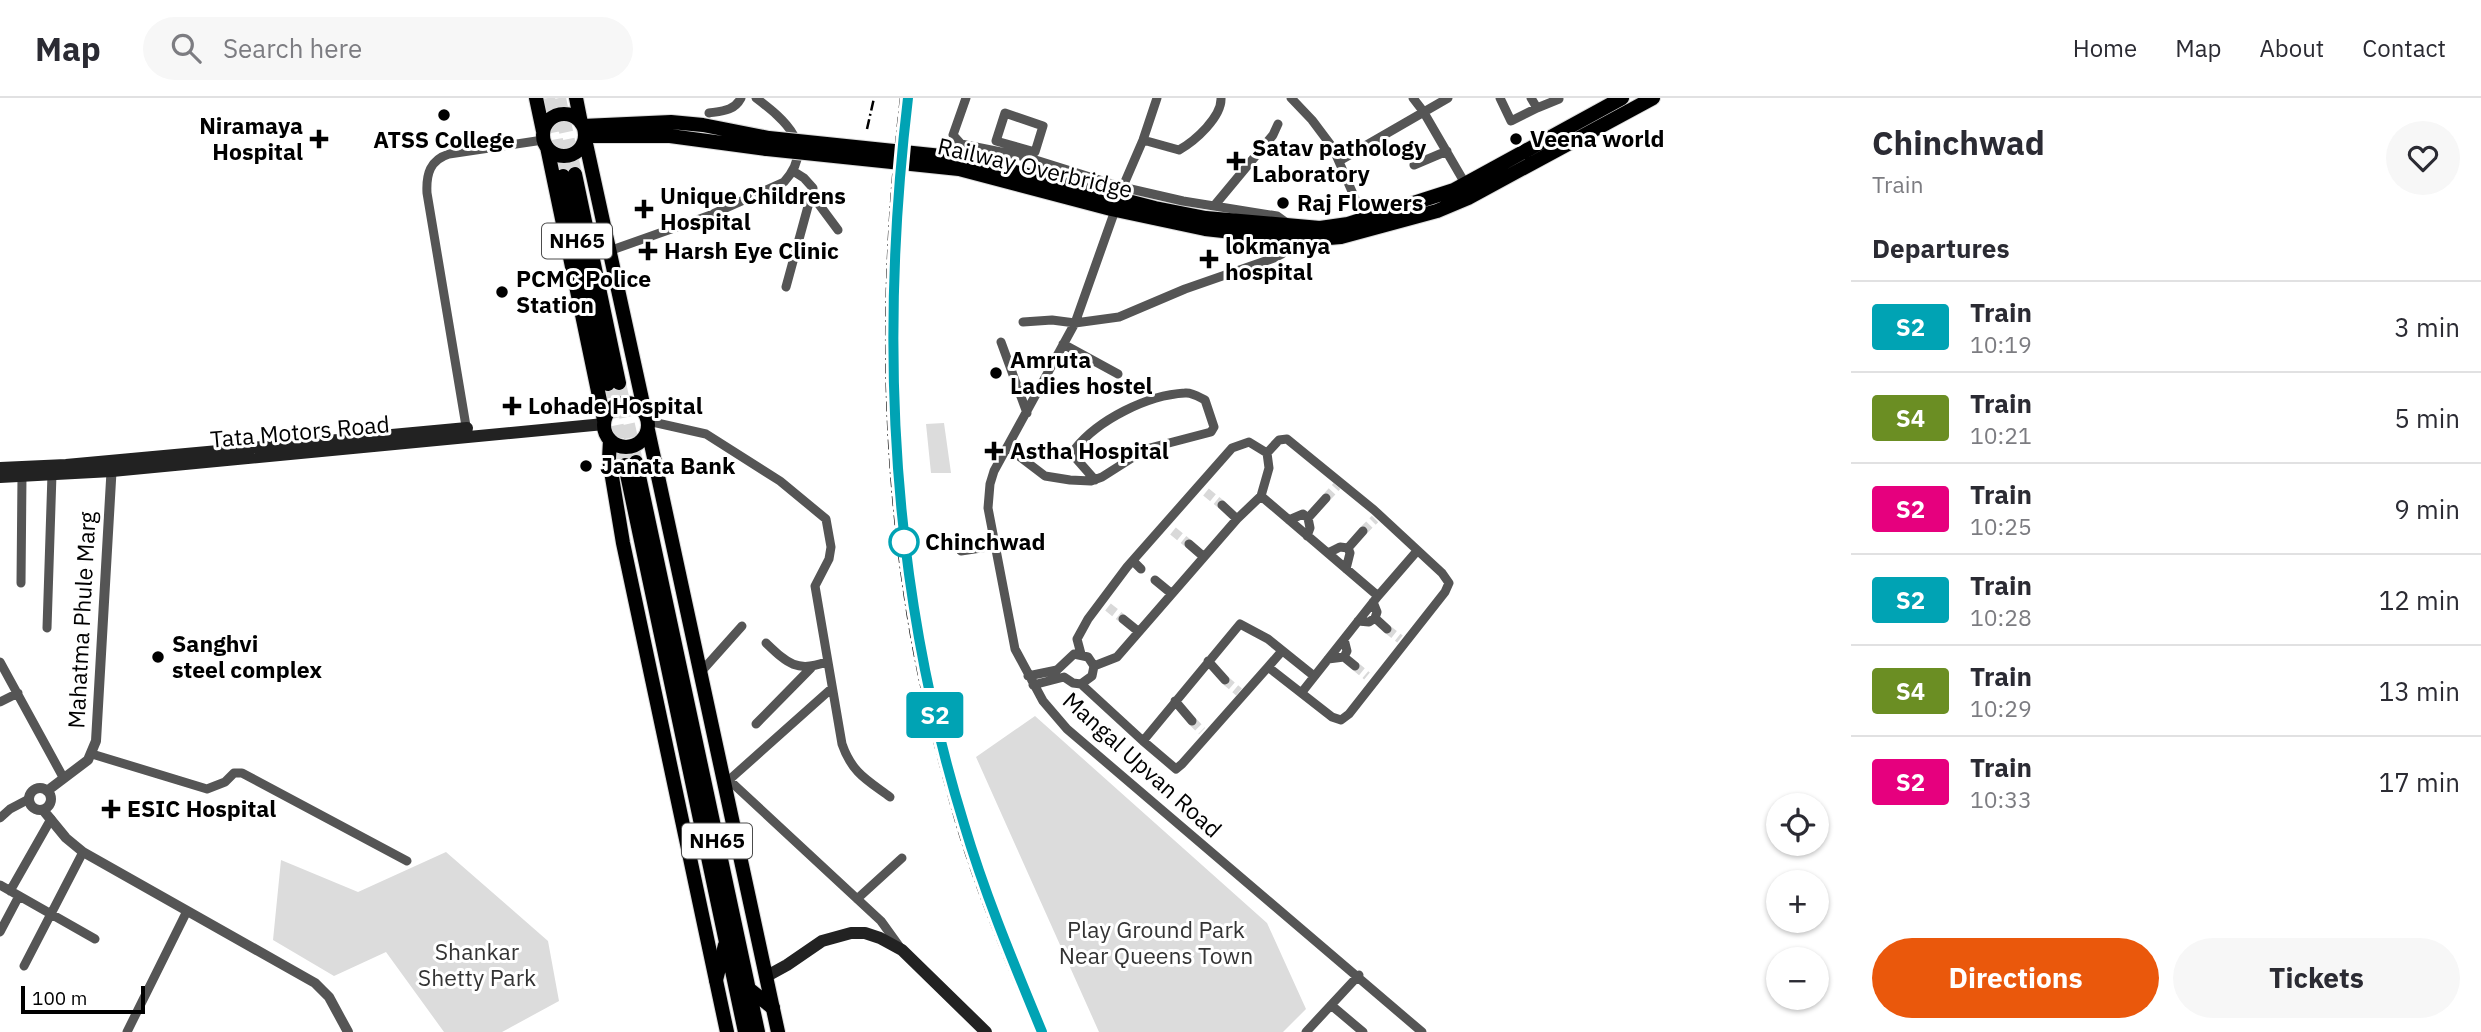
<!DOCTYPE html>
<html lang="en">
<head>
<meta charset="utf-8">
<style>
  body { margin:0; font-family:"IBM Plex Sans",sans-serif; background:#f7f7f7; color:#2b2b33; height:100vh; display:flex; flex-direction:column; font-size:26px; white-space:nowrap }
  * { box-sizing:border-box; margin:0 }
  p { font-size:23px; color:#7c7c81 }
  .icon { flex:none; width:38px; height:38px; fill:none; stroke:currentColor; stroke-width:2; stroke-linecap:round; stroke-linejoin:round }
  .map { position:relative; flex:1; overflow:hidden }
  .details { display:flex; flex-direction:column; background:#fff; width:630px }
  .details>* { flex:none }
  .badge { padding:0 14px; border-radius:5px; font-size:24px; line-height:46px }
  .tools { position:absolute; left:1766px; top:695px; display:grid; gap:14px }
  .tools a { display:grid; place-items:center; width:63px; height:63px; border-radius:50%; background:#fff; box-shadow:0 2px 5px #0004; font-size:35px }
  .scale { position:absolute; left:21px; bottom:18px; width:124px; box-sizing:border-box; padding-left:7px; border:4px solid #000; border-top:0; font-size:19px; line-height:24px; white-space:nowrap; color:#000; -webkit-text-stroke:5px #fff; paint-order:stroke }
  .map>.badge { position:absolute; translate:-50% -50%; box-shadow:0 0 0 4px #fff }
  h2 { padding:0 21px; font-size:26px; line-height:63px }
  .round { display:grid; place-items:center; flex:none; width:74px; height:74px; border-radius:37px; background:#f7f7f7 }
  .head { display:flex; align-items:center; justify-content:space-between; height:119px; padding:0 21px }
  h1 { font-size:33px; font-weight:700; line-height:52px }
  .primary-button { display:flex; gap:14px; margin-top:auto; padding:14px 21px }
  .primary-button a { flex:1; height:80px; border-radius:42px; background:#ea580c; color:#fff; font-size:28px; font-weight:700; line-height:80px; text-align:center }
  .primary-button a+a { background:#f7f7f7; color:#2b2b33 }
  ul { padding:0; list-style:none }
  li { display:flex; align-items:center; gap:21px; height:91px; padding:0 21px; border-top:2px solid #e1e1e2 }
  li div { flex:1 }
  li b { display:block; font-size:26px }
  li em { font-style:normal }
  li .badge { min-width:77px; font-weight:700; text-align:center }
  header { display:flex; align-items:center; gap:42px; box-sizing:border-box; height:98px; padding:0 35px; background:#fff; border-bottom:2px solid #e1e1e2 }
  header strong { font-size:33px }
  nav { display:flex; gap:38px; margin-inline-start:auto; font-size:24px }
  .search { width:490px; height:63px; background:#f7f7f7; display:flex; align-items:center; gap:18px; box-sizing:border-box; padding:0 24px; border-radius:38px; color:#7c7c81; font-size:26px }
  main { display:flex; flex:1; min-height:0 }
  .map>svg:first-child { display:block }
  .green { fill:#dcdcdc }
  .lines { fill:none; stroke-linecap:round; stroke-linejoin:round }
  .minor-tunnel { stroke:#d9d9d9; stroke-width:9; stroke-dasharray:9 4.5; stroke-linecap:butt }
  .trunk-tunnel { stroke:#d9d9d9; stroke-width:14; stroke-dasharray:14 7; stroke-linecap:butt }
  .primary-casing { stroke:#dbdbdb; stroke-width:16 }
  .trunk-casing { stroke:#dbdbdb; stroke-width:16 }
  .minor { stroke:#555; stroke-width:9 }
  .tertiary { stroke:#555; stroke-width:10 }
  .secondary { stroke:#222; stroke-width:12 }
  .primary { stroke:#000; stroke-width:14 }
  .trunk { stroke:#000; stroke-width:14 }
  .rail { stroke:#000; stroke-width:2.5; stroke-dasharray:10 3.5 2 3.5; stroke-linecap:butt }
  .primary-bridge-casing { stroke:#dbdbdb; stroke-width:16; stroke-linecap:butt }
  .primary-bridge { stroke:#000; stroke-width:14 }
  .line-casing { stroke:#fff; stroke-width:16 }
  .line { stroke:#00a3b4; stroke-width:10 }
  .poi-dot { fill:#000; stroke:#fff; stroke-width:2.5 }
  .stop-dot { fill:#fff; stroke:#00a3b4; stroke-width:3.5 }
  .labels { text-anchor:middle; stroke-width:6; stroke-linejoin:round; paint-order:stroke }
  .shield { fill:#fff; stroke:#4c4c4c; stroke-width:2 }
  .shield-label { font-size:21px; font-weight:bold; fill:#000 }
  .poi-label { font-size:23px; font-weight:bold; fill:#000; stroke:#fff; text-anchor:start }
  .street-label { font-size:23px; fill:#000; stroke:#fff }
  .stop-label { font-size:23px; font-weight:bold; fill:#000; stroke:#fff; text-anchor:start }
  .park-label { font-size:23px; fill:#333; stroke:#fff }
</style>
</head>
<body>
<header>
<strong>Map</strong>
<div class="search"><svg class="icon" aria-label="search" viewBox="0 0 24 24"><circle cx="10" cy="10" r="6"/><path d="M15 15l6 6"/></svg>Search here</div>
<nav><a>Home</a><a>Map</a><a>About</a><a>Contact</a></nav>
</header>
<main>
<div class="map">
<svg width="1851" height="934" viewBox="0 0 1851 934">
  <rect width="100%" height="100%" fill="#fff"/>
  <path class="green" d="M944,325l7,50h-20l-5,-49z
    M1035,618l232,207 39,86 -23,23h-184l-123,-275z
    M446,754l102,89 11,60 -57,31h-58l-58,-80 -52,24 -61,-36 8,-80 77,32z"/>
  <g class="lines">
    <path class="minor-tunnel" d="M1206,394l16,13
      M1326,400l11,-12
      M1173,433l16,13
      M1363,433l12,-12
      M1108,509l15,12
      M1387,531l13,10
      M1355,568l12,10
      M1225,582l14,12
      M1192,623l10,10"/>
    <path class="trunk-tunnel" d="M548,0l15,78
      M559,0l16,76
      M619,285l17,79
      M608,286l17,81"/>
    <defs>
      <path id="primary" d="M536,0l7,33
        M576,0l5,25
        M543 37a21 21 0 1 1 42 0a21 21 0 1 1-42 0Z
        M583,28l88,-4 32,3 66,13
        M585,38h85l97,13
        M585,41l60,274
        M547,49l57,273
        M961,60l194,50 51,10 114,10 28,-4 106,-34 168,-92
        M959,71l152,40 94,20 100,11 36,-3 96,-26 31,-13 185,-100
        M604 327a22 22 0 1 1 44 0a22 22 0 1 1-44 0Z
        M648,332l130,602
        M610,342l-1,19 14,84 104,489"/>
      <path id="trunk" d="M575,76l44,209
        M563,78l45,208
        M636,364l122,570
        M625,367l120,567
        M716,882l9,-35
        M749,891l24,19"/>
    </defs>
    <use href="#primary" class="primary-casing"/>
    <use href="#trunk" class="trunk-casing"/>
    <path class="minor" d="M966,0l-13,37 8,9 65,13 96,30 61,14 94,15 11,8
      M1291,0l21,22 21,28 31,71
      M1413,0l10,13 43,74
      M1500,0l11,23 26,-13
      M1531,0l6,10 22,-9
      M709,15c14,-2 25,-2 32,-15
      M1005,15l38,13 -8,26 -39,-11z
      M1143,42l36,10c16,-9 43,-33 42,-52
      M1339,63l109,-63
      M1414,67l33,-14
      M1121,93l22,-51 14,-42
      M812,97l26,35
      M1214,108l59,-71 5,-11
      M1113,118l-38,107 -81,148 -4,13 -2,24 27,141 28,52 24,28 355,303
      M609,153l99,-35 76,-34c33,-36 1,-62 -28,-84
      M786,189l27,-99 -9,-10 -11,-7
      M1023,224l29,-2 23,3 44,-6 66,-28 89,-31 8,-4 9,-16
      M1001,244l26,71
      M1063,246l55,30
      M648,323l58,13 74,47 46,38 5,28 -2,12 -14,27 27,158c10,29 25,36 48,53
      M467,334l-40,-239c-1,-19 3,-33 22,-39l94,-14
      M1007,349l38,29 25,4 21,1 11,-4 44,-28 65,-17 3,-5 -9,-27c-6,-3 -13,-8 -20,-7 -38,2 -87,27 -110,56l-2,6 22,25
      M1261,398l117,100
      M1222,407l15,14
      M1308,420l18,-20
      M1289,422l14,-6 5,4 2,10 -3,8
      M1189,446l15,13
      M1348,450l15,-17
      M961,453l33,-5
      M1328,455l12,-6 8,1 2,5 -4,16
      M1133,463l8,8
      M1155,482l17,14
      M21,485l1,-107
      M1375,520l12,11
      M1123,521l16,13
      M1358,523l11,1 6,-4 2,-6 -4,-10
      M47,530l5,-154
      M766,545c21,20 31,30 60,19
      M1081,556l-4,-15 11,-20 39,-52 105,-119 17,-6 18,11 2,15 -8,28 -24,23 -120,138 -23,9
      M1344,559l11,9
      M1328,561l16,-2 3,-6 -3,-12
      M1208,563l17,19
      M0,564l63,115
      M1268,569l14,-16
      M700,575l42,-47
      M1028,578l29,-6 17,-16 14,3 6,9 -2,10 -11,8 -8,-1 -9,-6 -31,8
      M1081,586l62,57 33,28 6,-5 86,-97 64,50 9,3 8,-6 11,-14 85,-108 4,-9 -7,-10 -68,-63 -87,-71 -8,1 -12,13
      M1302,594l76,-96 39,-45
      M1175,603l17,20
      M0,604l18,-9
      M756,626l55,-56
      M1143,643l97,-117 28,15 46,37
      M92,656l115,35 18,-7 9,-9h8l165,88
      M724,680l5,2 152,141 18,25
      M729,682l102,-91
      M0,720l10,-9 19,-10
      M0,787l95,54
      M10,793l41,-72
      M857,801l45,-41
      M0,834l19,-36
      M24,868l59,-114
      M1331,907l32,27
      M127,934l60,-121
      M1306,934l53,-57"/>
    <path class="tertiary" d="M29 701a11 11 0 1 1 22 0a11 11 0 1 1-22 0Z
      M47,693l41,-31 8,-19 16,-278
      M43,712l23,28 17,14 232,131 14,14 19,35"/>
    <path class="secondary" d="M0,370l66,-3 401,-37
      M0,379l112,-6 492,-47
      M767,878l20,-11 35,-24 29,-8h14l15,5 22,12 84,82"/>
    <use href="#primary" class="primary"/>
    <use href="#trunk" class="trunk"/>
    <path class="rail" d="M901,0c-20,168 -21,338 5,506 11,74 30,148 51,221 21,70 50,139 79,207
      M867,31l7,-31"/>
    <defs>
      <path id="primary-bridge" d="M769,40l192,20
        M767,51l192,20"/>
    </defs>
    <use href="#primary-bridge" class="primary-bridge-casing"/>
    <use href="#primary-bridge" class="primary-bridge"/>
  </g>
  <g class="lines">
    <defs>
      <path id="line" d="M908,0c-29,244 -17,490 56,726 21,71 50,140 78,208"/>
    </defs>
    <use href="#line" class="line-casing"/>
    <use href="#line" class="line"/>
  </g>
  <g class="poi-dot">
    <circle cx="444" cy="17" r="7"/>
    <path d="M315.5 30.5h7v7h7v7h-7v7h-7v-7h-7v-7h7z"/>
    <circle cx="1516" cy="41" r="7"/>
    <path d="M1232.5 52.5h7v7h7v7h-7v7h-7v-7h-7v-7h7z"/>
    <circle cx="1283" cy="105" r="7"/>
    <path d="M640.5 100.5h7v7h7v7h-7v7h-7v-7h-7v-7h7z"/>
    <path d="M644.5 142.5h7v7h7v7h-7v7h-7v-7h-7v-7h7z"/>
    <path d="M1205.5 150.5h7v7h7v7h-7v7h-7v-7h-7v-7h7z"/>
    <circle cx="502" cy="194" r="7"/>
    <circle cx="996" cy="275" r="7"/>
    <path d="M508.5 297.5h7v7h7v7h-7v7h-7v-7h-7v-7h7z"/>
    <path d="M990.5 342.5h7v7h7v7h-7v7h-7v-7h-7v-7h7z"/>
    <circle cx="586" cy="368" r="7"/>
    <circle cx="158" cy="559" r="7"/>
    <path d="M107.5 700.5h7v7h7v7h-7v7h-7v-7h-7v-7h7z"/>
  </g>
  <circle class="stop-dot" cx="904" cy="444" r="14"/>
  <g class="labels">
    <g class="shield">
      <rect x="542" y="125.5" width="70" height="35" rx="5"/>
      <rect x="682" y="725.5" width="70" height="35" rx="5"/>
    </g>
    <g class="shield-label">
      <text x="577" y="150">NH65</text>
      <text x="717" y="750">NH65</text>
    </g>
    <g class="poi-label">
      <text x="303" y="36" text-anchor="end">Niramaya<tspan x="303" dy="26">Hospital</tspan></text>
      <text x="1530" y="49">Veena world</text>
      <text x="444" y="50" text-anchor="middle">ATSS College</text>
      <text x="1252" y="58">Satav pathology<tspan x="1252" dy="26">Laboratory</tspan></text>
      <text x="660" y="106">Unique Childrens<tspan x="660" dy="26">Hospital</tspan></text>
      <text x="1297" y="113">Raj Flowers</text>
      <text x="1225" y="156">lokmanya<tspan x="1225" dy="26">hospital</tspan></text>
      <text x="664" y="161">Harsh Eye Clinic</text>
      <text x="516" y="189">PCMC Police<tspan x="516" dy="26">Station</tspan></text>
      <text x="1010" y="270">Amruta<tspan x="1010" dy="26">Ladies hostel</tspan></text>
      <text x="528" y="316">Lohade Hospital</text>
      <text x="1010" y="361">Astha Hospital</text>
      <text x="600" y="376">Janata Bank</text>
      <text x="172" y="554">Sanghvi<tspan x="172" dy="26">steel complex</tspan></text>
      <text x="127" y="719">ESIC Hospital</text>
    </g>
    <g class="street-label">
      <text transform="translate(1035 70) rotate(13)" y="8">Railway Overbridge</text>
      <text transform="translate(300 334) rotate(-5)" y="8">Tata Motors Road</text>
      <text transform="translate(82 522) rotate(-87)" y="8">Mahatma Phule Marg</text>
      <text transform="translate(1142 667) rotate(42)" y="8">Mangal Upvan Road</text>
    </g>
    <g class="stop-label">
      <text x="925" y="452">Chinchwad</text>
    </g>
    <g class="park-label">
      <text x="1156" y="840">Play Ground Park<tspan x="1156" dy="26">Near Queens Town</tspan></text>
      <text x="477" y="862">Shankar<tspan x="477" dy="26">Shetty Park</tspan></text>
    </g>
  </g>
</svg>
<div class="tools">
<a><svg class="icon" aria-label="locate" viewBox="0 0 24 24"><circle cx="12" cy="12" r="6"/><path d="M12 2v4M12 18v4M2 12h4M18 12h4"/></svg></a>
<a>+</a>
<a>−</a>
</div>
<div class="scale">100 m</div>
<b class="badge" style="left:935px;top:617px;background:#00a3b4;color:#fff">S2</b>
</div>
<section class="details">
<div class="head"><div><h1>Chinchwad</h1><p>Train</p></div><a class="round"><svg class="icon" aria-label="heart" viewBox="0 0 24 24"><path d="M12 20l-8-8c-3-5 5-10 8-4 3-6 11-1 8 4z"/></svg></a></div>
<h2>Departures</h2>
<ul>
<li><span class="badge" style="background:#00a3b4;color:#fff">S2</span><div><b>Train</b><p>10:19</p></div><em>3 min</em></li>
<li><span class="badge" style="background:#6b8e23;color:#fff">S4</span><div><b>Train</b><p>10:21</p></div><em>5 min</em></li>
<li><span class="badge" style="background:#e6007e;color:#fff">S2</span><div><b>Train</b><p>10:25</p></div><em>9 min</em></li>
<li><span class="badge" style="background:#00a3b4;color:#fff">S2</span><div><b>Train</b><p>10:28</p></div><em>12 min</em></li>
<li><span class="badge" style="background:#6b8e23;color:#fff">S4</span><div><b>Train</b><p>10:29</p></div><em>13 min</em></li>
<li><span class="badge" style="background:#e6007e;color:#fff">S2</span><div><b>Train</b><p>10:33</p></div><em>17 min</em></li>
</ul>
<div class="primary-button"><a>Directions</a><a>Tickets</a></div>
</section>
</main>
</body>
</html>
